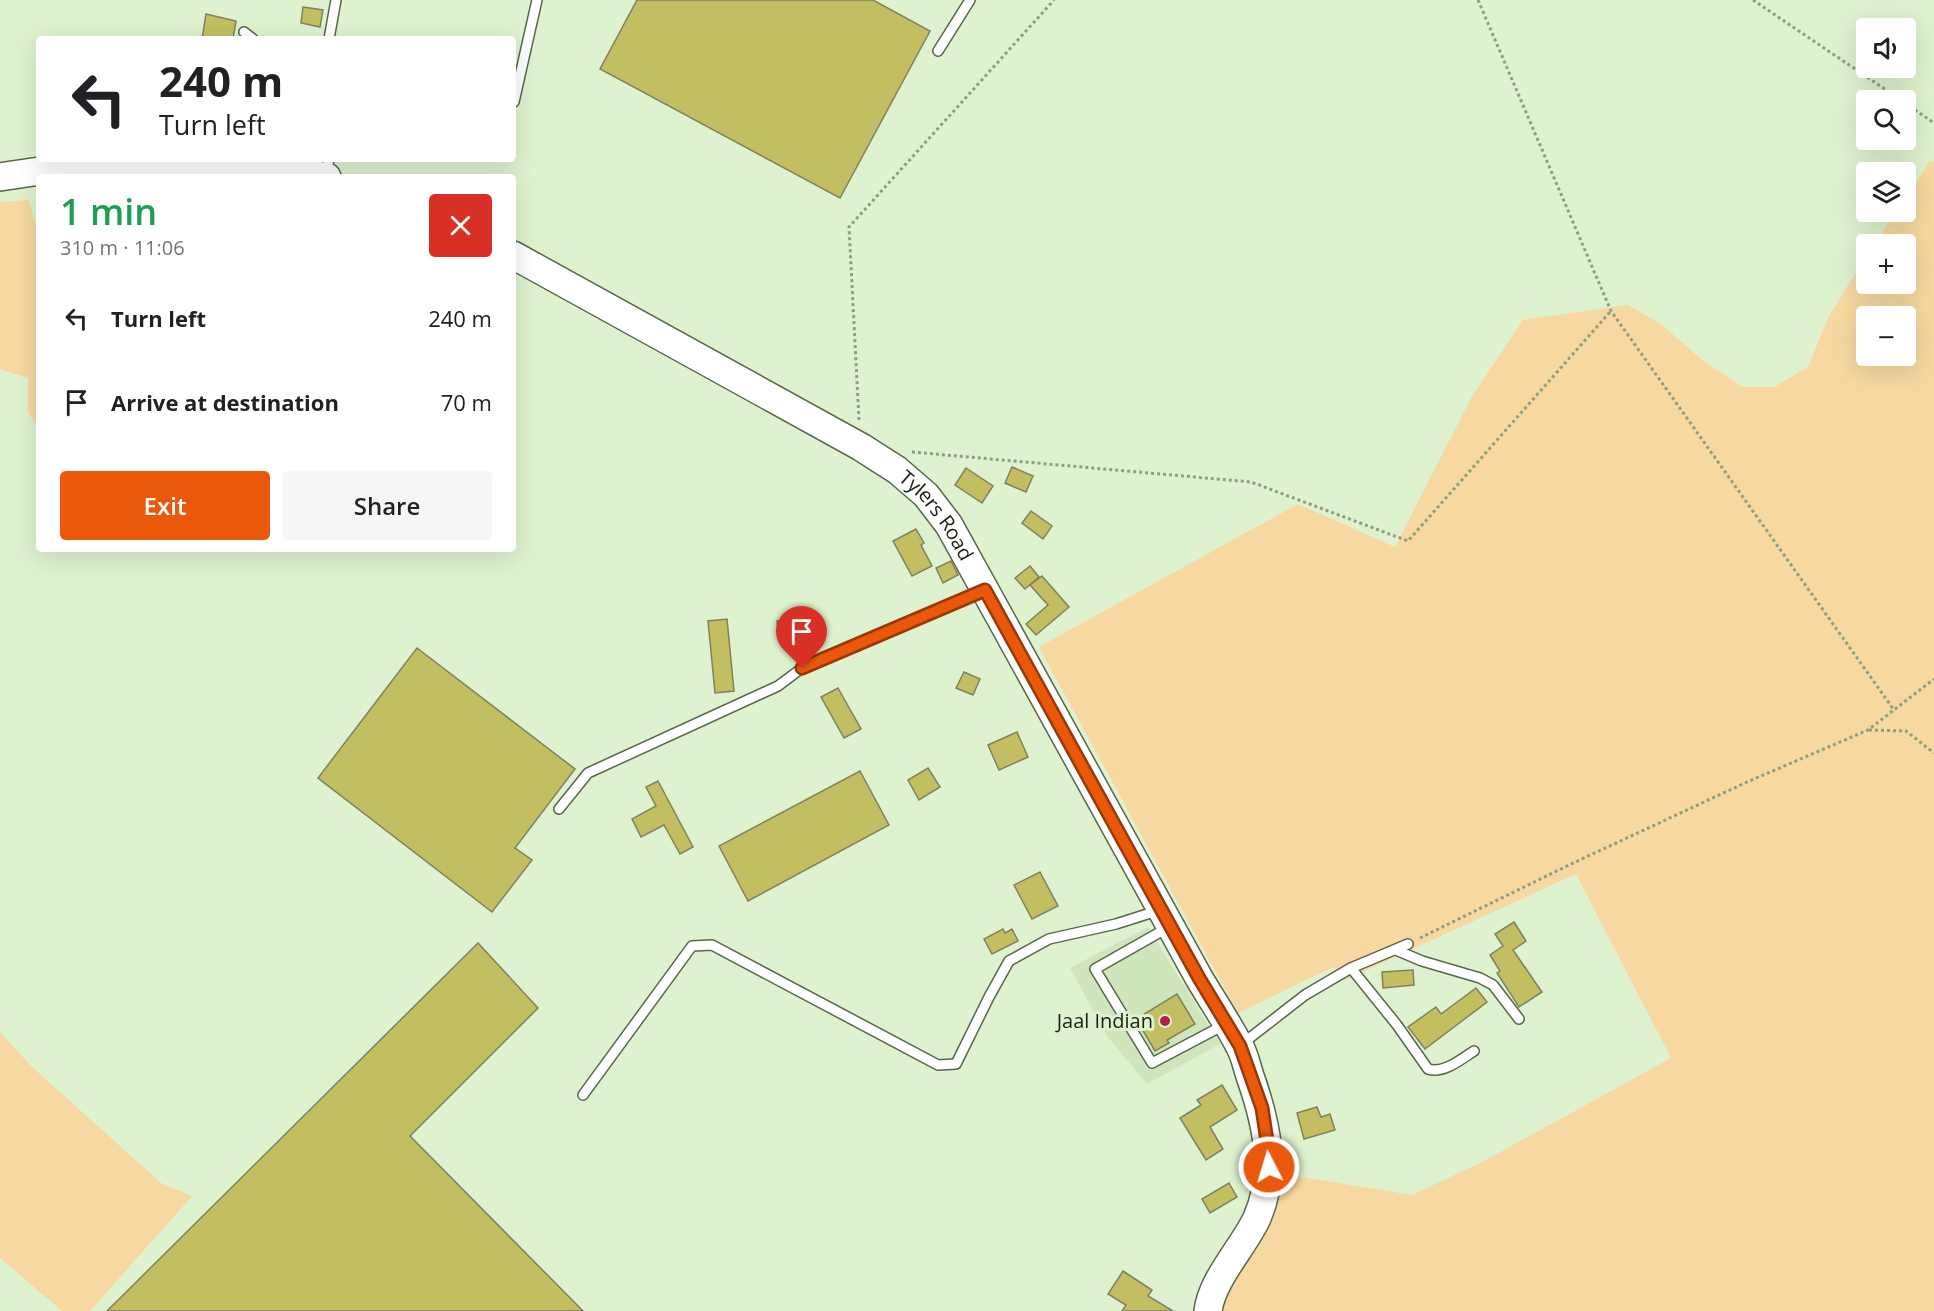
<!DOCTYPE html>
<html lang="en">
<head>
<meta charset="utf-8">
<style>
  :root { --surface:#fff; --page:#f6f6f6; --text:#202124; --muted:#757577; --accent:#ea580c }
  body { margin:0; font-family:"Open Sans",sans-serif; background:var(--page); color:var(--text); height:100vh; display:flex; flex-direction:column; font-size:22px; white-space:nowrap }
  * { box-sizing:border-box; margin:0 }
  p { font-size:20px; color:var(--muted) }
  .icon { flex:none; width:33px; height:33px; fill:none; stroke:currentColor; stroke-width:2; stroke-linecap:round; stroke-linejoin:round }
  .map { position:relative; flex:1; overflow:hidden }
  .details { position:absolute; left:36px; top:174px; width:480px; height:378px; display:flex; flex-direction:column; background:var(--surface); border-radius:6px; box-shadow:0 6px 24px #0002 }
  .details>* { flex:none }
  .guide { position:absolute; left:36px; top:36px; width:480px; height:126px; border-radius:6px; box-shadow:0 6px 24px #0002; background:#fff; color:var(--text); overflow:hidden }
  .fabs { position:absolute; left:1856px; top:18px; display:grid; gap:12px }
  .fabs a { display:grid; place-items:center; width:60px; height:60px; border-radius:6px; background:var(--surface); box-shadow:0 6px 24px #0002; font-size:30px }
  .pin { position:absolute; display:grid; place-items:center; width:51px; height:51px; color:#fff; margin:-62px -26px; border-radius:50% 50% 50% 0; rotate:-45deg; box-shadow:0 0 6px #0007 }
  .pin .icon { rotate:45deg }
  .me { position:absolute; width:66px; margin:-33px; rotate:355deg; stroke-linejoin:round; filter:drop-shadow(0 0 4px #0008) }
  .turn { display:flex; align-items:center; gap:21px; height:126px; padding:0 24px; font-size:27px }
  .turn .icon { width:78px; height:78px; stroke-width:2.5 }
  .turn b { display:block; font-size:42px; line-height:51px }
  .round { display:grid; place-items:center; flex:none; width:63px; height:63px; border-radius:6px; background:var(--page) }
  .head { display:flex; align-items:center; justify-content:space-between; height:102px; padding:0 24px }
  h1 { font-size:36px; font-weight:600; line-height:45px; color:#1e9e55 }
  .primary-button { display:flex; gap:12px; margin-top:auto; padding:12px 24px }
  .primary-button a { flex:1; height:69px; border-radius:6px; background:var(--accent); color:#fff; font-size:24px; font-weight:600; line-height:69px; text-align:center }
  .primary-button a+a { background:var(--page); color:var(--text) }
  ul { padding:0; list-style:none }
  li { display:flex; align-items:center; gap:18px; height:84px; padding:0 24px }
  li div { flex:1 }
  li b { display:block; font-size:22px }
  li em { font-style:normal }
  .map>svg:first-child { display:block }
</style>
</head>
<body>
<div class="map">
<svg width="1934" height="1311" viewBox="0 0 1934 1311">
  <rect width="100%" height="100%" fill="#def2cf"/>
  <polygon fill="#cfe6bd" points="1148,927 1220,1044 1147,1084 1107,1036 1070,968"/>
  <g fill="#f6d8a0" fill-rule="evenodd">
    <path d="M1930 161H1934V1311H1219L1289 1175 1412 1195 1482 1162 1671 1058 1576 874 1345 980 1333 967 1238 1013 1039 647 1298 504 1395 547 1471 398 1523 320 1628 305 1661 324 1702 360 1743 387H1774L1808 367 1828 318 1866 256V284H1905V244H1874L1896 212H1905V199ZM1866 316H1905V356H1866Z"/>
    <polygon points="29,200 39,239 39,428 28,412 28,378 0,369 0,202"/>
    <polygon points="0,1032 31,1066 161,1183 192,1196 90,1311 62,1311 0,1258"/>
  </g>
  <g fill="#c2be61" stroke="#81815e" stroke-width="1.5">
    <polygon points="637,0 873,0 930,31 840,198 600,69"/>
    <polygon points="303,7 323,10 320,27 301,23"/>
    <polygon points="206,14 236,21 233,39 202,39"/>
    <polygon points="1012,467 1033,476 1026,492 1005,483"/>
    <polygon points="966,468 993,486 982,503 955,485"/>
    <polygon points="1031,511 1052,526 1043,539 1022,523"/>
    <polygon points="916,529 924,543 921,545 932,566 912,576 893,541"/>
    <polygon points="951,561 958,575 943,583 936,568"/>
    <polygon points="1030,566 1039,577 1025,589 1015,578"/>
    <polygon points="1042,576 1069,607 1036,635 1026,624 1048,605 1030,585"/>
    <polygon points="727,619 734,691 715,693 708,621"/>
    <polygon points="796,619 798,638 779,640 777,621"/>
    <polygon points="417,648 575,769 515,848 532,860 492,912 318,778"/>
    <polygon points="964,672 980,679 973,695 956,688"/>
    <polygon points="838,688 861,729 844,738 821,697"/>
    <polygon points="1017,732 1028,757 999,770 988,745"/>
    <polygon points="928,768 940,787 919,800 908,780"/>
    <polygon points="860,771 889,825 748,901 719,846"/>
    <polygon points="658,781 693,847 680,854 664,825 641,837 632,819 656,806 646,787"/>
    <polygon points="1040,872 1058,906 1032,919 1014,885"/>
    <polygon points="1514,922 1526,941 1513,950 1542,992 1519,1007 1497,973 1500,971 1490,955 1503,946 1495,934"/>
    <polygon points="1003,929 1005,933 1012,929 1018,941 992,954 984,939"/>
    <polygon points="478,943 538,1008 410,1136 583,1311 107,1311"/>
    <polygon points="1413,970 1414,985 1383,988 1382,972"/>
    <polygon points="1476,988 1487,1002 1425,1049 1408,1027 1436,1007 1441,1014"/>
    <polygon points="1177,994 1195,1024 1167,1040 1169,1043 1155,1051 1136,1019"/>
    <polygon points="1222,1085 1237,1110 1210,1127 1223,1149 1206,1160 1180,1118 1201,1105 1197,1100"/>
    <polygon points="1317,1107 1321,1117 1330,1114 1335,1130 1304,1139 1297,1113"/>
    <polygon points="1229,1183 1237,1197 1210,1213 1202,1199"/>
    <polygon points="1123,1271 1152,1290 1148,1296 1173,1311 1122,1311 1126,1305 1108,1294"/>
  </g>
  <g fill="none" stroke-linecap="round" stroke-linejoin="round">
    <defs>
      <g id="lane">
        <polyline points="244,32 253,39"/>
        <polyline points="329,39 336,0"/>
        <polyline points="938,51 970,0"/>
        <polyline points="514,102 537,0"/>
        <polyline points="326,174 329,159"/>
        <polyline points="559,809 588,773 778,686 802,668 983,591"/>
        <polyline points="1169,927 1095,969 1152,1063 1224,1025"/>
        <polyline points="1396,950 1422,961 1480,978 1493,985 1519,1019"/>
        <path d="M1351 968 1397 1025 1428 1069C1444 1074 1461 1059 1474 1051"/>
        <polyline points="1242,1044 1305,995 1351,968 1408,944"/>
        <polyline points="583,1095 692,946 712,945 938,1065 956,1064 989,997 1009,961 1049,939 1116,924 1160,910"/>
      </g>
      <g id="secondary">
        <polyline points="0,177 107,161 183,161 312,174 327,177"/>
        <path id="s1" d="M513 255 861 447 897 470 926 495 949 525 1199 978C1212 1000 1227 1022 1239 1045 1245 1055 1247 1068 1251 1079 1267 1125 1277 1172 1257 1218 1243 1248 1212 1279 1208 1311"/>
      </g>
    </defs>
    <use href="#lane" stroke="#57674a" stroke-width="12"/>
    <use href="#secondary" stroke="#57674a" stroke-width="30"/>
    <g stroke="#8e9d83" stroke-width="3" stroke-dasharray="3 3" stroke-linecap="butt">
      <polyline points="1478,0 1611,311 1894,710"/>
      <polyline points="1753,0 1901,100"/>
      <polyline points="1905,103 1934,123"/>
      <polyline points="859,420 849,227 1054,0"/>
      <polyline points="912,452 1251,482 1408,541 1611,311"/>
      <polyline points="1869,730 1906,731 1934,753"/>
      <polyline points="1420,938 1571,864 1747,782 1868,730 1934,679"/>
    </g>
    <use href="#lane" stroke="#fff" stroke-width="9"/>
    <use href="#secondary" stroke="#fff" stroke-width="27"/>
  </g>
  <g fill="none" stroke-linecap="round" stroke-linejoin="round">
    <defs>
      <polyline id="route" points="802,668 985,590 1199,978 1240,1046 1262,1108 1269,1154 1269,1167"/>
    </defs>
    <use href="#route" stroke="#983908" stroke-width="15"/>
    <use href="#route" stroke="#ea580c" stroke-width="10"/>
  </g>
  <circle fill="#b01e4c" stroke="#def2cf" stroke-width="2" cx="1165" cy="1021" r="6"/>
  <g text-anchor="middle" stroke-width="6" stroke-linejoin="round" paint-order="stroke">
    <g font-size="20" fill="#1a2114" stroke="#def2cf">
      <text dy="7" stroke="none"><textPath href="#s1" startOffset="501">Tylers Road</textPath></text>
    </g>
    <g font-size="20" fill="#1a2114" stroke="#def2cf" text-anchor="end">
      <text x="1153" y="1028">Jaal Indian</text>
    </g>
  </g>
</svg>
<div class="fabs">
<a><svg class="icon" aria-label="sound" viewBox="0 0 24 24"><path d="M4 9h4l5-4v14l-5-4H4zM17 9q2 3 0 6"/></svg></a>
<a><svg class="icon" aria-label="search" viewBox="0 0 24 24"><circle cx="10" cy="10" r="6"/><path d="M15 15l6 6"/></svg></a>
<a><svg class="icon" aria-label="layers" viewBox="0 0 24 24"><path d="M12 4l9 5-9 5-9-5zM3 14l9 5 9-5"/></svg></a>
<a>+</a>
<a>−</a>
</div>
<div class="pin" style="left:802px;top:668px;background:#d93025"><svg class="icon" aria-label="arrive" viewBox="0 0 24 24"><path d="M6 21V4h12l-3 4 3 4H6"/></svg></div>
<svg class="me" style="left:1269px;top:1167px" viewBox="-20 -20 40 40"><circle r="17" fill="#ea580c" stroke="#fff" stroke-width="3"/><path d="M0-11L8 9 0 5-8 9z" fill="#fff"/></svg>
<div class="guide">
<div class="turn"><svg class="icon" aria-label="left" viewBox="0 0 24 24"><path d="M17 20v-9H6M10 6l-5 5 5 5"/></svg><div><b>240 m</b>Turn left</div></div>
</div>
<section class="details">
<div class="head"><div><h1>1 min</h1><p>310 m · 11:06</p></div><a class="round" style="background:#d93025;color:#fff"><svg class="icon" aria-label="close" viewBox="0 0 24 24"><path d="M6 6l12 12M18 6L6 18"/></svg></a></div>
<ul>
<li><svg class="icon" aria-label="left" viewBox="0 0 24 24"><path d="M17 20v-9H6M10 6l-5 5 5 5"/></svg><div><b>Turn left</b></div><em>240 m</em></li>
<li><svg class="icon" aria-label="arrive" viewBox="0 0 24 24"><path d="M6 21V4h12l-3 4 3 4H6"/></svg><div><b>Arrive at destination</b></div><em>70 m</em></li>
</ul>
<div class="primary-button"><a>Exit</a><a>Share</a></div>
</section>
</div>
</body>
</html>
